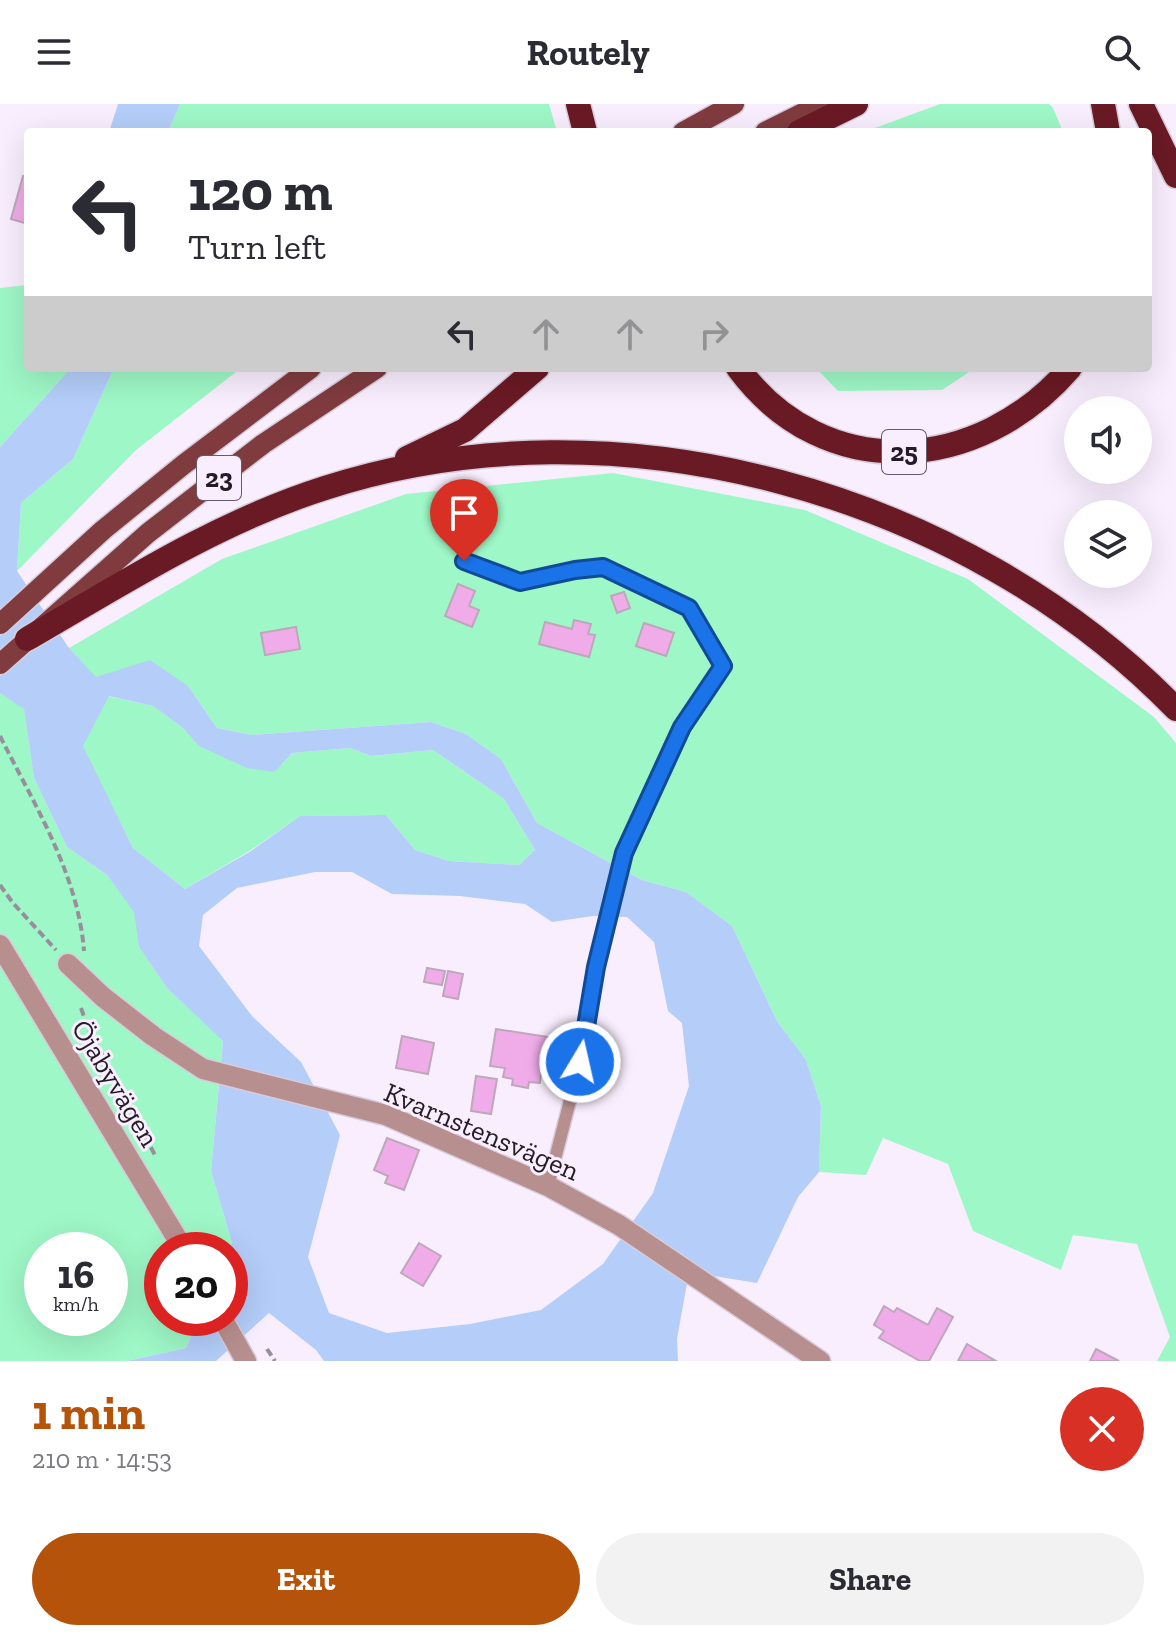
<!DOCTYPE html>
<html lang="en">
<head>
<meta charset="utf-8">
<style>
  :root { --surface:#fff; --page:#f2f2f3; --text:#2b2b33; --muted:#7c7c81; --accent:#b45309 }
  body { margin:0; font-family:"Zilla Slab",serif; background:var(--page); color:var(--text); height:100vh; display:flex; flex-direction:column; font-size:30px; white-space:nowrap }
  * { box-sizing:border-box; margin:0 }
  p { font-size:26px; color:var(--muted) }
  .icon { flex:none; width:44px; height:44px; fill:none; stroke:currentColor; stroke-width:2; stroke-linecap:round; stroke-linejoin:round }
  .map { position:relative; height:1257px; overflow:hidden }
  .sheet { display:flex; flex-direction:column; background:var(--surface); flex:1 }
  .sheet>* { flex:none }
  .top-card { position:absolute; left:24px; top:24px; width:1128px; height:244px; border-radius:8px; box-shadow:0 8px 32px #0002; background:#fff; color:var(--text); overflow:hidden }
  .fabs { position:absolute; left:1064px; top:292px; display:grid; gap:16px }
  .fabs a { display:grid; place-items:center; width:88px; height:88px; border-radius:50%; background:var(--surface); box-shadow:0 8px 32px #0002; font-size:40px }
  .speed { position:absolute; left:24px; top:1128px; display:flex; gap:16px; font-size:40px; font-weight:700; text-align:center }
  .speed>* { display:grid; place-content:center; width:104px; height:104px; border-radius:50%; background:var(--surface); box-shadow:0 8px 32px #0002; line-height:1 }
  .speed small { font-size:20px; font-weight:400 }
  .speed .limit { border:12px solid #d22; background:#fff; color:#111 }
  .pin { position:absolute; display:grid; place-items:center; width:68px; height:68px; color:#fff; margin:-82px -34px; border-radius:50% 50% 50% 0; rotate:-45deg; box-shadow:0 0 8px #0007 }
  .pin .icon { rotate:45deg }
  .me { position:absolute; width:88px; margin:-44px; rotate:9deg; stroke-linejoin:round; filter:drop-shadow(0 0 6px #0008) }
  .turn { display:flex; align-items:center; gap:28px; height:168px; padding:0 32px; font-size:36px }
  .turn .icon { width:104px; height:104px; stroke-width:2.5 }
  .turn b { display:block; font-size:56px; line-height:68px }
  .lanes { display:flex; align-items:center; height:76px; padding:0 32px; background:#0003; justify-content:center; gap:40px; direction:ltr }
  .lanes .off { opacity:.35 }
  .round { display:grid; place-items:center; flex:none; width:84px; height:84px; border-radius:42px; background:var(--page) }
  .summary { display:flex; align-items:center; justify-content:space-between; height:136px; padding:0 32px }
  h1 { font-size:48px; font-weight:800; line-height:60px; color:var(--accent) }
  .action { display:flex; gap:16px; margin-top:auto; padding:16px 32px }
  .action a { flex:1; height:92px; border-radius:48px; background:var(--accent); color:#fff; font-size:32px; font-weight:800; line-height:92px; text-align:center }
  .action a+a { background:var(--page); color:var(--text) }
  header { display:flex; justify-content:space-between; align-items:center; height:104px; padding:0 32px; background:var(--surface); font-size:36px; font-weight:800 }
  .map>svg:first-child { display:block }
</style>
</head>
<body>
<header><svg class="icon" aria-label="menu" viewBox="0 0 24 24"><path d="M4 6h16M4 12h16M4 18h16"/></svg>Routely<svg class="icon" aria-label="search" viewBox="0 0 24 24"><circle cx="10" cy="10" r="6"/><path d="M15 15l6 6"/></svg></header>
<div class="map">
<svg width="1176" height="1257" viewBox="0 0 1176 1257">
  <rect width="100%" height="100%" fill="#f9eefe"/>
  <g fill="#9ef7c6" fill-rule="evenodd">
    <polygon points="180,0 549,0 557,28 168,28"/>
    <polygon points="940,0 1049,0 1053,4 1063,28 864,28"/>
    <polygon points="28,181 28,264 71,264 0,343 0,184"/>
    <polygon points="114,264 241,264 136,346 17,467 21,399 73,355"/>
    <polygon points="816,264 975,264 942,286 838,287"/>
    <polygon points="613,369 805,406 968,475 1154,613 1176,639 1176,1257 1157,1257 1170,1233 1137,1140 1073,1131 1061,1166 973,1127 948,1060 883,1034 866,1071 819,1068 821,1002 806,956 777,917 732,822 686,788 642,776 537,719 501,655 466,630 431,618 252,631 217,624 188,582 96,574 69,544 222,455 406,390"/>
    <path d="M0 589 24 604 34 674 67 743 107 771 135 808 139 843 167 884 223 936 211 1067 232 1139 229 1146H162V1214H199L186 1244 127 1257H0ZM42 1146H110V1214H42Z"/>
    <polygon points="108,592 153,602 183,624 200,642 275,668 292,649 350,644 371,652 433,646 504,695 535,746 519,761 449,757 415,746 386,711 300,712 251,746 185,785 133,744 82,642"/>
  </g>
  <g fill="#b4cef9" fill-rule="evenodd">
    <polygon points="118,0 180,0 168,28 109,28"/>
    <path d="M71 264H114L73 355 21 399 17 467 69 544 96 573 150 556 188 582 217 624 252 631 431 618 466 630 501 655 537 719 642 776 686 788 732 822 777 917 806 956 821 1002 819 1068 798 1093 757 1179 689 1168 677 1235 678 1257H324L316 1246 269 1209 216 1257H127L186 1244 199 1214H230L229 1146 232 1139 211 1067 223 937 167 884 139 843 134 808 107 771 67 743 34 674 24 605 0 589V343ZM109 592 153 602 183 624 199 642 247 664 275 668 292 649 350 644 371 652 433 646 504 695 535 746 519 761 449 757 415 746 386 711 300 712 251 747 185 785 133 744 83 642ZM315 768H352L392 790 460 792 525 800 552 818 593 812 627 813 654 838 668 907 682 919 689 982 653 1089 603 1160 541 1206 470 1220 387 1229 329 1209 308 1153 340 1031 301 958 252 912 199 842 203 811 237 784Z"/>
  </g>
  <g fill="#f0ace9" stroke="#bfa7bb" stroke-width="2">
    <polygon points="23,72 28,73 28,120 11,115"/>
    <polygon points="458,480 475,487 469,502 479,506 472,523 445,512"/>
    <polygon points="624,488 630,504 617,509 611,492"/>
    <polygon points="574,516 591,520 588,530 595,531 589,553 539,540 545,518 572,525"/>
    <polygon points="644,519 674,529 666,552 636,542"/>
    <polygon points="296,523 300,545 265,551 261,529"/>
    <polygon points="427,864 445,867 442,881 424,878"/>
    <polygon points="448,867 463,870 458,895 443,892"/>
    <polygon points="496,925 561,935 555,971 541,969 540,979 529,978 528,984 512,981 513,975 503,973 505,964 490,962"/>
    <polygon points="402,932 434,939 428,970 396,964"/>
    <polygon points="476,972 497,975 491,1010 471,1007"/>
    <polygon points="387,1034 419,1046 404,1086 385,1079 388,1072 374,1066"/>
    <polygon points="419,1139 441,1152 423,1182 401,1169"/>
    <polygon points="884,1202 894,1208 897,1204 928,1221 937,1204 953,1213 929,1257 920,1257 879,1234 884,1227 874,1221"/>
    <polygon points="967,1240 996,1257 958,1257"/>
    <polygon points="1096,1245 1119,1257 1090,1257"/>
  </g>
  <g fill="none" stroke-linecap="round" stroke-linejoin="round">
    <defs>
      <polyline id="service" points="464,457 520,478 575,466 603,463 689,504 723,562 682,623 624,749 596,863 580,958 548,1082"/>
      <polyline id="minor" points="68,860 103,893 153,932 203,965 386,1011 548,1082 619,1121 820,1257"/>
      <g id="tertiary">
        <polyline points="0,841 184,1146"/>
        <polyline points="222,1214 246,1257"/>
      </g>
      <g id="primary">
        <polyline points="683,28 734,0"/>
        <polyline points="765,28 821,0"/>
        <polyline points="0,520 103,426 183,361 311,264"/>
        <polyline points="0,560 148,429 263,340 377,264"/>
      </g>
      <g id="motorway">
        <polyline points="578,0 585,28"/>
        <polyline points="1103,0 1108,28"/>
        <polyline points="1141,0 1176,72"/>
        <polyline points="799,28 856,0"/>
        <path d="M738 264C825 382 980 369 1070 264"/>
        <polyline points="407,354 465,326 537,264"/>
        <path d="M27 535C123 479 218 418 325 384 615 290 965 388 1176 605"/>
      </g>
    </defs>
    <use href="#service" stroke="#d7ccdb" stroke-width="15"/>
    <use href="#minor" stroke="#d7ccdb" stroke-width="23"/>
    <use href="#tertiary" stroke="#d7ccdb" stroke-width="23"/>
    <use href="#primary" stroke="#d7ccdb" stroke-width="23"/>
    <use href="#motorway" stroke="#d7ccdb" stroke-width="27"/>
    <g stroke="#988f9c" stroke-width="4" stroke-dasharray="8 4" stroke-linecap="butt">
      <path d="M0 632C34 700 78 770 84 847"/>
      <polyline points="0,781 13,799 56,846"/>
      <polyline points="81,904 88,924 156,1053"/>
      <polyline points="230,1185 237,1196"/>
      <polyline points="267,1245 275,1257"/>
    </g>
    <use href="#service" stroke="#b88f8f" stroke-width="12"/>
    <use href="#minor" stroke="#b88f8f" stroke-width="20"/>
    <use href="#tertiary" stroke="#b88f8f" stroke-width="20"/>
    <use href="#primary" stroke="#803b3f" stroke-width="20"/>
    <use href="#motorway" stroke="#6a1a24" stroke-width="24"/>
  </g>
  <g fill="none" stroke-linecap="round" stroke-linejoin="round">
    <defs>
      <polyline id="route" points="464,457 520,478 575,466 603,463 689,504 723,562 682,623 624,749 596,863 580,958"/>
    </defs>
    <use href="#route" stroke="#114b97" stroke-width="20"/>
    <use href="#route" stroke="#1a73e8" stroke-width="14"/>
  </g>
  <g text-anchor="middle" stroke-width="6" stroke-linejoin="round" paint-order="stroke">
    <g fill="#f9eefe" stroke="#635b66" stroke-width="2">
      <rect x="882" y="326" width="44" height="44" rx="6"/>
      <rect x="197" y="352" width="44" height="44" rx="6"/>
    </g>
    <g font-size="26" font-weight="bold" fill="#231c25">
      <text x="904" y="357">25</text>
      <text x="219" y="383">23</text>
    </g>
    <g font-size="28" fill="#231c25" stroke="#f9eefe">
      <text transform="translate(116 979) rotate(59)" y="10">Öjabyvägen</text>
      <text transform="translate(482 1027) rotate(23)" y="10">Kvarnstensvägen</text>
    </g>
  </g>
</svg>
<div class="fabs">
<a><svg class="icon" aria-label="sound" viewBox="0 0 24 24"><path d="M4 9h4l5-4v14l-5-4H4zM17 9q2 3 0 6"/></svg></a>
<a><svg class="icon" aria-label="layers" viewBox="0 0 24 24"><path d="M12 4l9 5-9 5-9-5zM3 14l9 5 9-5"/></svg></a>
</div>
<div class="speed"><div>16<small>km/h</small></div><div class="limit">20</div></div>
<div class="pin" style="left:464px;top:457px;background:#d93025"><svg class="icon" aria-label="arrive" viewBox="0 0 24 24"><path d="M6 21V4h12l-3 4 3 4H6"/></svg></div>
<svg class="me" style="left:580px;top:958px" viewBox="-20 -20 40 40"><circle r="17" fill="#1a73e8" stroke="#fff" stroke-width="3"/><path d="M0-11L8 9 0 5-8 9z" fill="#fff"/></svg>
<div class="top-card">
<div class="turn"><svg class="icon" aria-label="left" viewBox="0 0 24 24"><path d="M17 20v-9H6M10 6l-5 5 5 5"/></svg><div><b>120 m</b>Turn left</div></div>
<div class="lanes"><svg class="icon" aria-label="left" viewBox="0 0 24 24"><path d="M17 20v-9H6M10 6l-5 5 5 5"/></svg><svg class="icon off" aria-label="ahead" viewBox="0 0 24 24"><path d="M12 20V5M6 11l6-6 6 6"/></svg><svg class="icon off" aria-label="ahead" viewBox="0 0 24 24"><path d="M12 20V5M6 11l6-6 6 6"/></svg><svg class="icon off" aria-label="right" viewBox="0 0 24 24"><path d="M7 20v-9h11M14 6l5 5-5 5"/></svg></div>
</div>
</div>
<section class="sheet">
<div class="summary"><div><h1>1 min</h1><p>210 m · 14:53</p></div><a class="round" style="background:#d93025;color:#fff"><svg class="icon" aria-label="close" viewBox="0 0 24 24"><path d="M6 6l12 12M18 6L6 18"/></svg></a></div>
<div class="action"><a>Exit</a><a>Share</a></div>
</section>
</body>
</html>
